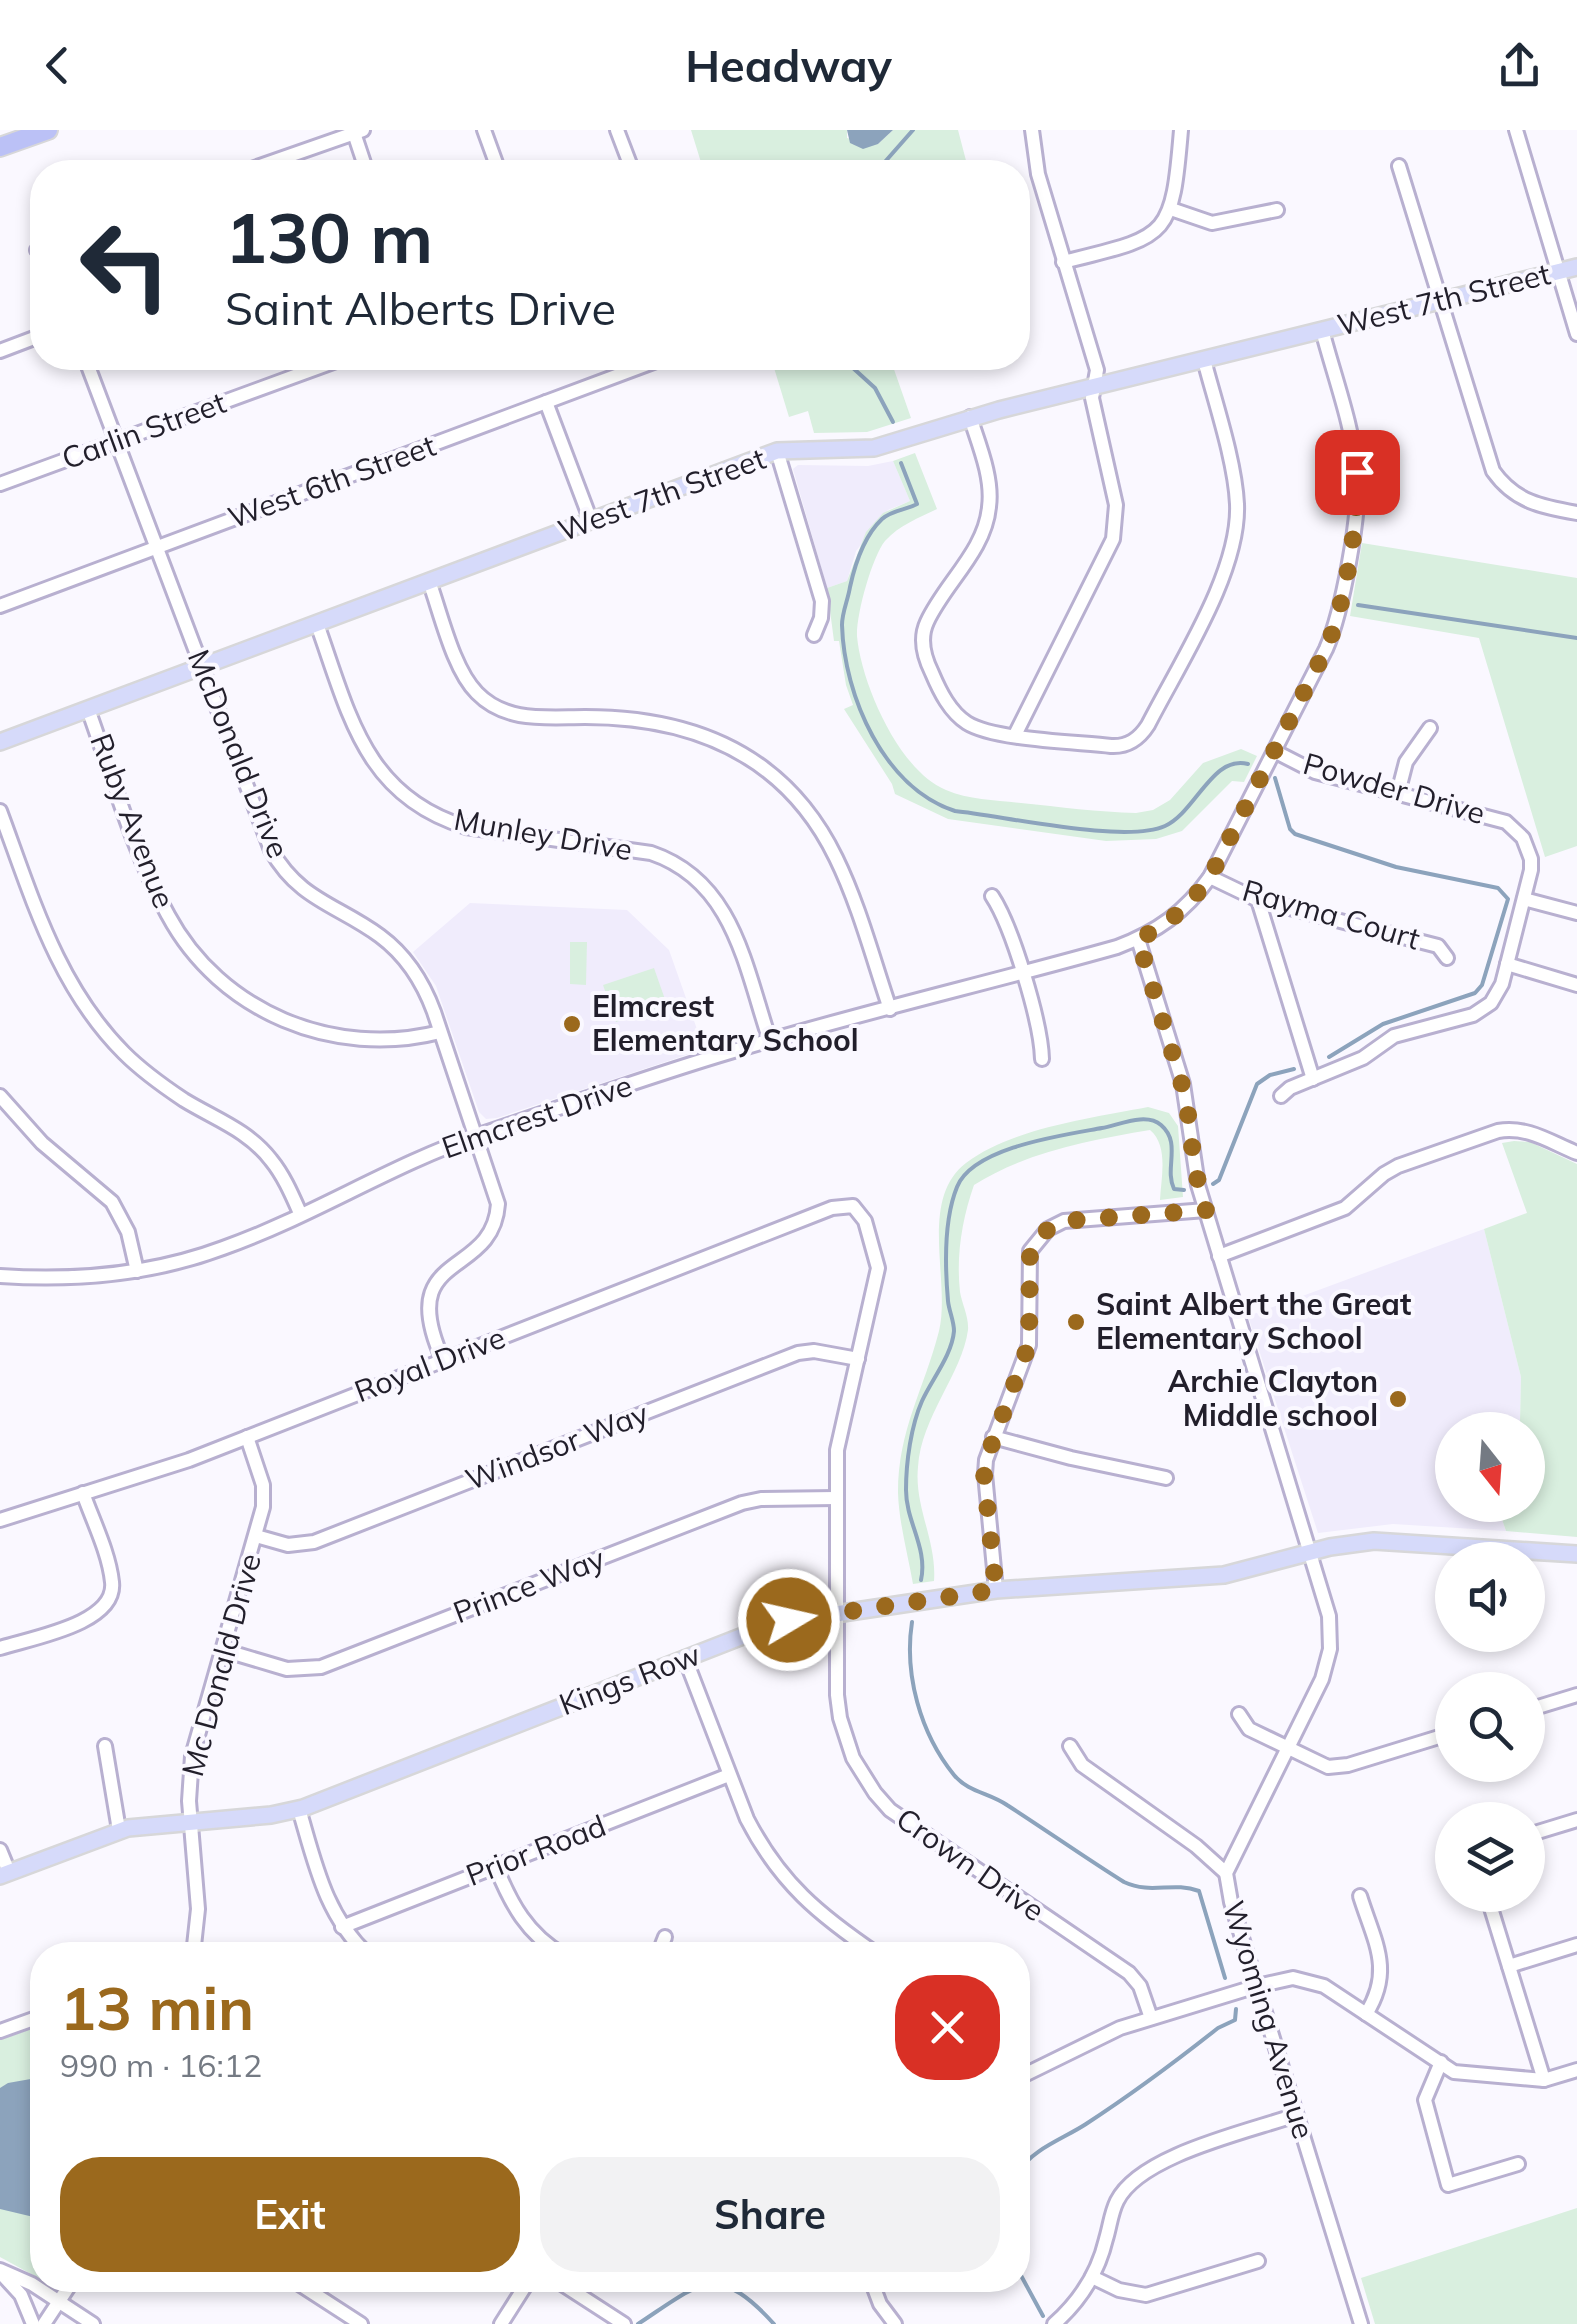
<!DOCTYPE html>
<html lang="en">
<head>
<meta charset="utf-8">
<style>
  :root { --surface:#fff; --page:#f2f2f3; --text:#1f2937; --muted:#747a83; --accent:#9b691d }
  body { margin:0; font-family:Mulish,sans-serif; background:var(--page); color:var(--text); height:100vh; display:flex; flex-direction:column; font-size:38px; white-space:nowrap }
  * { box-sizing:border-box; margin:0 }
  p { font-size:32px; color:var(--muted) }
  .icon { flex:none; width:55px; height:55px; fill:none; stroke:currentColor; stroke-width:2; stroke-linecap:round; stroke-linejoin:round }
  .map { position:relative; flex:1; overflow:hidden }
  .panel { position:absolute; left:30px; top:1812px; width:1000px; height:350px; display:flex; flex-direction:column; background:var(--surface); border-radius:40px; box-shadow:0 5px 15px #0003 }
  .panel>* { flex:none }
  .guide { position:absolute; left:30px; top:30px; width:1000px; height:210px; border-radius:40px; box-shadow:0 5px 15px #0003; background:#fff; color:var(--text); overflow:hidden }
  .needle { width:65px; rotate:163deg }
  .controls { position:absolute; left:1435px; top:1282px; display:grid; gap:20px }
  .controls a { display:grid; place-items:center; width:110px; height:110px; border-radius:50%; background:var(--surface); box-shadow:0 5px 15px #0003; font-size:50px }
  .pin { position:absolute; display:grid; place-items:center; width:85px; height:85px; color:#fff; margin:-42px; border-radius:20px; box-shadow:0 5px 15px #0006 }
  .me { position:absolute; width:110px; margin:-55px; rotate:81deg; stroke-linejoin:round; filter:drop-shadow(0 0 8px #0008) }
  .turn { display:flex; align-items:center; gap:35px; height:210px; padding:0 30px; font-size:45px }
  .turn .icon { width:130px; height:130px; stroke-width:2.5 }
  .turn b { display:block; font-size:70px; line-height:85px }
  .round { display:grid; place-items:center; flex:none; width:105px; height:105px; border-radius:40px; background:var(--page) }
  .headline { display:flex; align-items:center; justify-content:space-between; height:170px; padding:0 30px }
  h1 { font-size:60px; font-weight:700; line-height:75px; color:var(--accent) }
  .primary-button { display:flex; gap:20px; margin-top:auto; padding:20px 30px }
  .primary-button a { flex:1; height:115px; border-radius:40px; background:var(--accent); color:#fff; font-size:40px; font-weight:700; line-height:115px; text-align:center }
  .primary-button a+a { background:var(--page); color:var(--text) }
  header { display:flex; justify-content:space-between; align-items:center; height:130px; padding:0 30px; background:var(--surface); font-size:45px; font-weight:700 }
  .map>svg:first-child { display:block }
</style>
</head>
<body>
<header><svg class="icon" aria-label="back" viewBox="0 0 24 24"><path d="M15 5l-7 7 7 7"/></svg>Headway<svg class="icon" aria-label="share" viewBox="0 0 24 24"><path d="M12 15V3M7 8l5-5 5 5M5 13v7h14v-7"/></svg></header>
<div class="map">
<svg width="1577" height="2194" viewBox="0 0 1577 2194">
  <rect width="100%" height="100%" fill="#faf8ff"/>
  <g fill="#f0ecfc">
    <polygon points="893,331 910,371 888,380 856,421 847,451 827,458 793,339 798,335 868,336"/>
    <polygon points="470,773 627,780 669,820 704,919 497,988 486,989 479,982 436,856 413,822"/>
    <polygon points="1484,1099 1521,1247 1520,1291 1504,1300 1452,1300 1452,1375 1497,1375 1506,1401 1393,1394 1318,1403 1248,1186"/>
  </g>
  <g fill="#d9efdf">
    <polygon points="691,0 847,0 847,8 878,14 893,0 958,0 969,42 704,42"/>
    <polygon points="771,228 890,228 911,288 867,302 814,303 808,281 789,287"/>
    <path d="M915 323 937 379C919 388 899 395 885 411 872 427 856 485 857 506 861 553 899 641 946 660 969 670 997 670 1021 673 1060 677 1098 682 1136 683L1153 680 1170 670 1203 633 1241 619 1257 626 1244 652 1232 651 1182 701 1156 709 1106 711 948 689 895 664 892 654 844 579 853 575 846 555 839 511H834L827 458 847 451 866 402 883 383 910 371 893 331Z"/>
    <polygon points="1362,413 1577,448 1577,716 1545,727 1479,508 1350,486"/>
    <polygon points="570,812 587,812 586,855 570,854"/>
    <polygon points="654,838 667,875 616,892 603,855"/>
    <path d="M1148 977 1169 983 1178 996 1183 1067 1160 1070C1161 1048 1169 1016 1150 1000 1090 1010 1026 1022 974 1055 962 1089 956 1126 960 1162 962 1174 969 1187 968 1200 962 1244 921 1287 918 1337 914 1377 937 1411 934 1451L913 1454C908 1425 899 1393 898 1363 898 1299 924 1260 939 1201 951 1151 918 1070 966 1033 1012 998 1092 988 1148 977Z"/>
    <polygon points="1514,1011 1530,1012 1577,1034 1577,1407 1506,1401 1497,1375 1528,1375 1528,1300 1504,1300 1520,1291 1521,1247 1484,1099 1527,1083 1502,1013"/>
    <polygon points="42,1895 42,2150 0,2127 0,1910"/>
    <polygon points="1577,2078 1577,2194 1375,2194 1361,2148"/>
  </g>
  <g fill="#8ca3bc">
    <polygon points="847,0 893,0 878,14 863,19 850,13"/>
    <polygon points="42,1947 42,2089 0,2079 0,1958 8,1953"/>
  </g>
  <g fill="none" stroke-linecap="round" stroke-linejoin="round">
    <g stroke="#8ca3bc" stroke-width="4">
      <polyline points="876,42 913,0"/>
      <polyline points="842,228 875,258 893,292"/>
      <path d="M901 333 917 374C906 380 892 380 882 389 864 406 855 434 850 457 848 470 842 482 842 495 844 566 884 658 955 681 1004 686 1125 714 1165 696 1195 683 1213 624 1248 634"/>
      <polyline points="1358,475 1577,508"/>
      <polyline points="1275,648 1290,699 1295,704 1396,737 1498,758 1508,769 1482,855 1475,863 1383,894 1329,927"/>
      <polyline points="1213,1054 1219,1050 1257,954 1270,945 1294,939"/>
      <path d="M921 1450C928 1418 906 1392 906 1360 906 1332 911 1296 922 1271 932 1249 952 1225 954 1201 954 1191 949 1181 948 1171 945 1137 944 1089 957 1057 973 1017 1064 1005 1102 998 1119 995 1146 982 1161 995 1182 1013 1164 1038 1174 1059L1184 1060"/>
      <path d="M912 1492C904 1544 920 1603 954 1645 968 1662 990 1663 1007 1675 1046 1700 1084 1727 1124 1752 1152 1765 1172 1751 1199 1761L1225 1848"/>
      <path d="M1018 2042C1034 2018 1063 2009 1086 1994 1132 1964 1175 1932 1218 1898L1235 1890 1236 1879"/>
      <polyline points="1018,2140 1043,2186"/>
      <path d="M638 2194C699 2154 716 2130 774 2194"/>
    </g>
    <defs>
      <g id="minor">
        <polyline points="484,0 496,33"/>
        <polyline points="617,0 633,42"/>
        <polyline points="1516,0 1577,204"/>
        <polyline points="354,3 367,42"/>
        <path d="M1399 36 1493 341C1515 372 1542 377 1577 383"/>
        <polyline points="243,42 363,0"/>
        <polyline points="1171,79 1212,93 1277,80"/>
        <polyline points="37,120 42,118"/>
        <path d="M1063 132C1168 106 1172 110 1181 0"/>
        <polyline points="0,221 42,205"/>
        <path d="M85 228 271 720C299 770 338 775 380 806 407 826 423 852 434 882L498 1074C493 1150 393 1119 443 1230"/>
        <polyline points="546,272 591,391"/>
        <path d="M970 287C979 315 993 348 989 377 985 421 945 453 927 492 919 509 924 527 932 543 940 562 950 582 967 593 994 610 1077 612 1111 616 1128 617 1139 609 1148 595 1179 534 1240 442 1237 374 1235 331 1215 272 1204 230"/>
        <polyline points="777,321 822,471 821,488 814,505"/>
        <polyline points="0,354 344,228"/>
        <path d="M429 451C441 484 453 539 477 563 506 593 547 587 585 587 694 587 786 625 836 728 859 775 873 829 890 879"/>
        <polyline points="0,476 664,228"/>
        <path d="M317 494C349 583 364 666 466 697L651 723C734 751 745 837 770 911"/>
        <path d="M88 579C112 645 134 725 168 785 220 882 334 929 440 902"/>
        <polyline points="1015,605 1113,409 1116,375 1092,268 1097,240 1038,44 1032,0"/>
        <polyline points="1274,621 1315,642 1506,692 1523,708 1531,729 1531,740 1502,854 1491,873 1473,885 1394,906 1363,928 1290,958 1281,966"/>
        <polyline points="1398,663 1406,632 1430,598"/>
        <path d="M0 681C32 767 57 856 124 923 142 941 163 956 184 970 215 989 248 1000 271 1030 284 1046 292 1065 300 1083"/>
        <polyline points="1210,747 1258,770 1438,816 1447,828"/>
        <path d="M992 766C1012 796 1041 892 1042 929"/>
        <polyline points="1524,769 1577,783"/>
        <polyline points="1258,770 1313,949"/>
        <polyline points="1138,809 1183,954 1198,1055 1329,1486 1330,1519 1322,1549 1226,1743 1231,1772 1361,2194"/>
        <polyline points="1507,834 1577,855"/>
        <polyline points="0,966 42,1013 112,1072 128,1102 137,1141"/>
        <path d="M1219 1126 1345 1078 1384 1044 1398 1036 1498 1001C1528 996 1550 1012 1577 1023"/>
        <path d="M0 1146C76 1151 151 1145 223 1118 311 1087 391 1035 479 1005 563 977 646 947 730 922 858 883 989 853 1117 817 1157 802 1185 782 1210 747L1326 519C1342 483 1361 383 1357 344 1353 296 1334 246 1322 200"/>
        <polyline points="993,1307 1071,1328 1166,1348"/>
        <polyline points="0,1390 189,1330 832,1078 853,1076 865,1091 878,1138 837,1320 837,1565 840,1588 853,1628 875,1663 890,1680 1129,1843 1140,1856 1151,1888"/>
        <polyline points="256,1406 288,1415 314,1412 798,1223 814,1221 858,1229"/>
        <polyline points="996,1460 985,1344 986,1330 1029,1215 1030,1121 1048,1099 1064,1091 1206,1080"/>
        <path d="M0 1518C31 1508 117 1494 112 1452 109 1423 93 1391 83 1363"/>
        <polyline points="223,1520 287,1539 321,1537 742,1373 761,1369 836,1368"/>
        <path d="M685 1528 747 1689C780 1753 819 1785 878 1825"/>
        <polyline points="1528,1580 1577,1565"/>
        <polyline points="1239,1584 1249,1599 1328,1637 1348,1635 1452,1603"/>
        <polyline points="105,1616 119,1700"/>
        <polyline points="1070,1616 1082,1635 1196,1716 1226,1743"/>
        <path d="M299 1679C315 1733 325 1785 368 1825"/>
        <polyline points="1528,1705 1577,1690"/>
        <polyline points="0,1720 9,1742"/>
        <path d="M496 1737C511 1774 527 1804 563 1825"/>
        <polyline points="1487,1765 1544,1950"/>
        <path d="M1360 1766C1374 1811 1394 1840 1366 1884"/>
        <polyline points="342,1797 729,1645"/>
        <polyline points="193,1825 198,1779 189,1671 192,1626 263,1377 263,1355 247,1307"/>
        <polyline points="658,1825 665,1807"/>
        <polyline points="1509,1836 1577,1815"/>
        <polyline points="0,1901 42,1886"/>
        <polyline points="1441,1932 1425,1970 1448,2055 1518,2034"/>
        <polyline points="1018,1948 1120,1898 1257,1856 1293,1848 1324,1856 1454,1942 1544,1950 1577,1940"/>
        <polyline points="0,2140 32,2154 93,2194"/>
        <polyline points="0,2142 21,2165 33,2194"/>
        <polyline points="1092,2147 1119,2160 1146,2165 1258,2131"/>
        <polyline points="293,2150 361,2194"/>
        <polyline points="556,2150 624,2194"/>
        <polyline points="871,2150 880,2174 895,2194"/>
        <polyline points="44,2194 73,2150"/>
        <polyline points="501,2194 529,2150"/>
        <path d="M1054 2194C1080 2171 1098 2143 1106 2109 1110 2096 1111 2083 1117 2071 1140 2025 1247 2002 1296 1985"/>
      </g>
      <g id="major">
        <polyline points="0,612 777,321 874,318 999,280 1577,137"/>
        <polyline points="0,1746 128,1698 271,1685 303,1678 748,1504 789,1491 996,1460 1224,1445 1330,1417 1374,1411 1577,1424"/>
      </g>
      <polyline id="highway" points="0,17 48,0"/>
    </defs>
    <use href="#minor" stroke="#b8b0d0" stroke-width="18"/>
    <use href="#major" stroke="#d7d7d9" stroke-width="20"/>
    <use href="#highway" stroke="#d7d7d9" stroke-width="22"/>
    <use href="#minor" stroke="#fff" stroke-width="12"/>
    <use href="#major" stroke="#d6dafa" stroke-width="15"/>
    <use href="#highway" stroke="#bbc1f6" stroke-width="18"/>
  </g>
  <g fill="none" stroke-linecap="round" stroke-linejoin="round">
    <path stroke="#9b691d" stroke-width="18" stroke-dasharray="0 32.4" d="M789 1490 996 1460 984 1344 986 1330 1029 1214 1030 1121 1048 1099 1064 1091 1206 1080 1195 1040 1186 968 1138 809C1169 795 1190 774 1210 747L1326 519C1345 476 1359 389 1357 342"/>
  </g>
  <g fill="#9b691d" stroke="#faf8ff" stroke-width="4">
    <circle cx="572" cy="894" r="10"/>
    <circle cx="1076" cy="1192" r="10"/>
    <circle cx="1398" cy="1269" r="10"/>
  </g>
  <g text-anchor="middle" stroke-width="8" stroke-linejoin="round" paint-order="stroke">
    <g font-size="30" fill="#221f2b" stroke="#faf8ff">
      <text transform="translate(1444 170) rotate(-14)" y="10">West 7th Street</text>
      <text transform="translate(144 301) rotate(-20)" y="10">Carlin Street</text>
      <text transform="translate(332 352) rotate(-20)" y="10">West 6th Street</text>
      <text transform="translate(662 365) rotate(-20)" y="10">West 7th Street</text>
      <text transform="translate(238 624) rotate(68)" y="10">McDonald Drive</text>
      <text transform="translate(1394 659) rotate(16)" y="10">Powder Drive</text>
      <text transform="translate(132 691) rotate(69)" y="10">Ruby Avenue</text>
      <text transform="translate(543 705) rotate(10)" y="10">Munley Drive</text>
      <text transform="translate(1331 785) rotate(16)" y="10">Rayma Court</text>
      <text transform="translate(537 987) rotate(-19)" y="10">Elmcrest Drive</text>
      <text transform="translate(430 1235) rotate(-21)" y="10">Royal Drive</text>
      <text transform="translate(557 1317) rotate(-21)" y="10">Windsor Way</text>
      <text transform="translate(529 1456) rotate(-21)" y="10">Prince Way</text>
      <text transform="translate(222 1535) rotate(-75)" y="10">Mc Donald Drive</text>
      <text transform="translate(630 1550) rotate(-21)" y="10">Kings Row</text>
      <text transform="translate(536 1721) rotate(-21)" y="10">Prior Road</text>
      <text transform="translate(970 1735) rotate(35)" y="10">Crown Drive</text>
      <text transform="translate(1268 1890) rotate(73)" y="10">Wyoming Avenue</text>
    </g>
    <g font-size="30" font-weight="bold" fill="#221f2b" stroke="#faf8ff" text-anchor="start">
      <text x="592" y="887">Elmcrest<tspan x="592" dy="34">Elementary School</tspan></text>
      <text x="1096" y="1185">Saint Albert the Great<tspan x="1096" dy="34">Elementary School</tspan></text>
      <text x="1378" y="1262" text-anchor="end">Archie Clayton<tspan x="1378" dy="34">Middle school</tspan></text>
    </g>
  </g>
</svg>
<div class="controls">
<a><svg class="needle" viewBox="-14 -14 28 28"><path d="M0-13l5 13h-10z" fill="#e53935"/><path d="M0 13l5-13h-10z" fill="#747a83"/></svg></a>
<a><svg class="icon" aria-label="sound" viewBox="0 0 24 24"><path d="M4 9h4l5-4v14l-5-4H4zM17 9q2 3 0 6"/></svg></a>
<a><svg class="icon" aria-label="search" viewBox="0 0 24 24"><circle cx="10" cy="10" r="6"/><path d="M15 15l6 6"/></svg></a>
<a><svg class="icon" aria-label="layers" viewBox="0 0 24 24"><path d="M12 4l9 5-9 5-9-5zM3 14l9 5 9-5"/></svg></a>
</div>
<div class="pin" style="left:1357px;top:342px;background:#d93025"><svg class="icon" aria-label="arrive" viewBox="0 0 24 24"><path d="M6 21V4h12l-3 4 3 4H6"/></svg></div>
<svg class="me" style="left:789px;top:1490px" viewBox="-20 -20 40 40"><circle r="17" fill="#9b691d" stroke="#fff" stroke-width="3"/><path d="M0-11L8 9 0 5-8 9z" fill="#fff"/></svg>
<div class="guide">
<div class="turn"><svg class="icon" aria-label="left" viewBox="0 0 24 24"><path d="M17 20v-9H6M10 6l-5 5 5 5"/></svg><div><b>130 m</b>Saint Alberts Drive</div></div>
</div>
<section class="panel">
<div class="headline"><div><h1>13 min</h1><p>990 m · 16:12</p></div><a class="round" style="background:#d93025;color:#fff"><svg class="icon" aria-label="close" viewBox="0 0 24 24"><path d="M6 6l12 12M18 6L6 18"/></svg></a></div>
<div class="primary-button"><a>Exit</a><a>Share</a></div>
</section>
</div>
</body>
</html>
